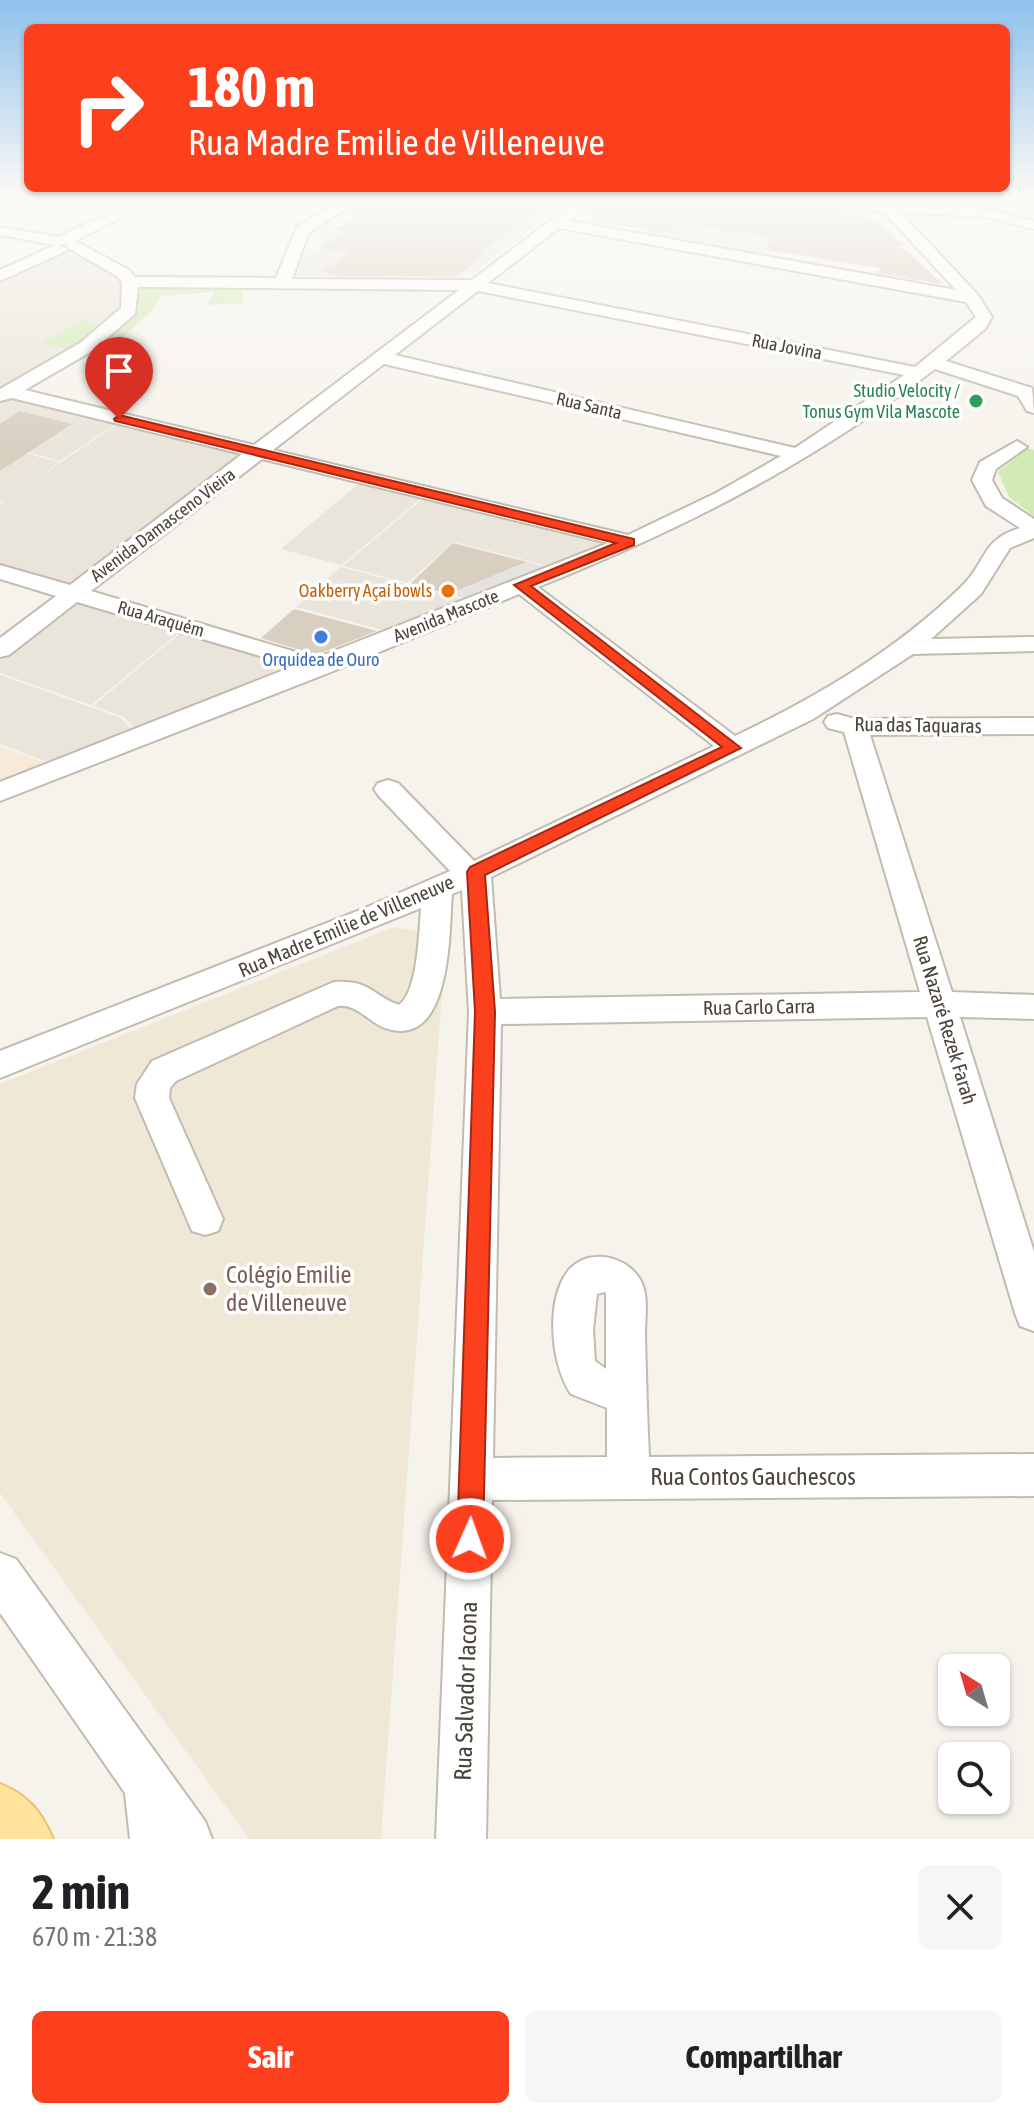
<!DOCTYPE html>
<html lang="pt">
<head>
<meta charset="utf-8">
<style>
  :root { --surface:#fff; --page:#f6f6f6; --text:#202124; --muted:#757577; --accent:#fc3f1d }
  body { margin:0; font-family:"Asap Condensed",sans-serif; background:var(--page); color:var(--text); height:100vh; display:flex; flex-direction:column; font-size:30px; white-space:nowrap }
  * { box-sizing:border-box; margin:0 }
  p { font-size:26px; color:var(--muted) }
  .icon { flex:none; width:44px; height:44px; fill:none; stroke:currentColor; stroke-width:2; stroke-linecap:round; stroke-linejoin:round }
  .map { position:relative; height:1839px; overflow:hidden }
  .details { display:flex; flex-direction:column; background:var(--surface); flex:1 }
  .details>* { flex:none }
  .hud { position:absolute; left:24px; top:24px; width:986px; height:168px; border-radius:12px; box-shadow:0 2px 6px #0004; background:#fc3f1d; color:#fff; overflow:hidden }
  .needle { width:52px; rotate:323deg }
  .controls { position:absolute; left:938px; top:1654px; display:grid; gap:16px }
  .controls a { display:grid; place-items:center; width:72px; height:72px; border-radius:12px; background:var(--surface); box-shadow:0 2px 6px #0004; font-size:40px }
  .pin { position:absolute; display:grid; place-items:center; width:68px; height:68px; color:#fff; margin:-82px -34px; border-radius:50% 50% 50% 0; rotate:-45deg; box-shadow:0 0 8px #0007 }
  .pin .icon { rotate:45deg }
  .me { position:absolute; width:88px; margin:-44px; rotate:2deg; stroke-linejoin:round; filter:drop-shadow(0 0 6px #0008) }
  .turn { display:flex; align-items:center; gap:28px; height:168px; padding:0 32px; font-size:36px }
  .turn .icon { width:104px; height:104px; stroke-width:2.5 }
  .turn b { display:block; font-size:56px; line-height:68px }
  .round { display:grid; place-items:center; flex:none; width:84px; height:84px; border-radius:12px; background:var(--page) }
  .summary { display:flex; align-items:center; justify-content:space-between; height:136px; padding:0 32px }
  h1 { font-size:48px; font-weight:700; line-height:60px }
  .action { display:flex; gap:16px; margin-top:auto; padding:16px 32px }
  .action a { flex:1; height:92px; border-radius:12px; background:var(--accent); color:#fff; font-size:32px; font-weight:700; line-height:92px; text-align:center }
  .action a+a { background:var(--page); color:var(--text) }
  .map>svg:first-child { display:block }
</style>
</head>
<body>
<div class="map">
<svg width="1034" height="1839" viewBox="0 0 1034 1839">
  <rect width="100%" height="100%" fill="#f6f3ec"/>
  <g fill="#eae5da">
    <polygon points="537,195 575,195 473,273 388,257 357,277 348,275 346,279 335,279 335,276 296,276 306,249 319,251 321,242 317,241 323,235 316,233 323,229 405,245 524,205"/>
    <polygon points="745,195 810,205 759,253 641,232 668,210 719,219"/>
    <polygon points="60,251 93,261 115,275 122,283 125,300 122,310 102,331 0,391 0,279"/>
    <polygon points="10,397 116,424 60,461 0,445 0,403"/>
    <polygon points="118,424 240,454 70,585 0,564 0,504 5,500 0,502 0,447 59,462 30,483"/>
    <polygon points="362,481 423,497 341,565 281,549"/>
    <polygon points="425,497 486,512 473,526 488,513 611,542 552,567 454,542 407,583 343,566"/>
    <polygon points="341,567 469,601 390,632 296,607"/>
    <polygon points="78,601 181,631 91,705 0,673 0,660"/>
    <polygon points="183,631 303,667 137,732 124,717 93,706"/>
    <polygon points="0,675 121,718 135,733 53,764 0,744"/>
  </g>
  <polygon fill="#f7ead8" points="0,746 51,765 8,782 0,779"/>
  <polygon fill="#efe8d6" points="394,927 446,936 381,1839 249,1839 0,1493 0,1084"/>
  <g fill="#d2eab5">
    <polygon points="143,286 242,288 243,303 207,305 215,292 162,296 149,314 120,339 107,338 125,323"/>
    <polygon points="81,320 106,325 66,349 41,343"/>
    <polygon points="1027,448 1034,450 1034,516 1009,497 998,472"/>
  </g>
  <polygon fill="#e5e3e0" points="528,562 550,568 470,600 450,594"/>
  <g fill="#d8cfc1">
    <polygon points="381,195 559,195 482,251 479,255 483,255 456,277 343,276 320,272 349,253 321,248 347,232 335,230 356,217 346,215"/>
    <polygon points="608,195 766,195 776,202 840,209 837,213 870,218 884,226 895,237 893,240 903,242 898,248 905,249 942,284 877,273 881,268 763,249 774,238 683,223 671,233 589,221 597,215 583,213"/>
    <polygon points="19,411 72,424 0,471 0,424"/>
    <polygon points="453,543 527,562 449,594 410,584"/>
    <polygon points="294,609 377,631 316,655 261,638"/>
  </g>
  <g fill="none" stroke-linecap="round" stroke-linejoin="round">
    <defs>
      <g id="minor">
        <path d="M145 195H163L75 241 129 270 135 277 276 278 297 227 351 195H368L309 232 292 279 472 280 584 195H600L569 221 956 290 883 211 776 199 769 195H813L879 202 877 195H891L893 203 986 209 1034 221V229L986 217 900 212 978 295 992 317 985 329 946 361 1032 388 1034 413 1027 411 1018 396 935 369C811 464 683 529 538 587L735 736C817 697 895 651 961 587 987 563 980 540 1020 528L986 506 972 480 980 462 1017 441 1027 447 996 469 992 480 1002 498 1034 519V538L1010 548 981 594 931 639 1034 637V651L913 654 813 719 491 877 500 999 920 992 844 732 828 728 824 722 828 716 837 714 855 719 1034 718V734L870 735 952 992 1034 995V1019L960 1017 1034 1252V1331L1020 1326 1015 1313 927 1017 501 1024 493 1458 607 1457V1408L571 1394C551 1365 545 1301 568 1271 589 1245 633 1257 643 1286 648 1300 645 1320 645 1335 646 1375 647 1416 649 1457L1034 1454V1496L492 1500 486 1839H436L469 1012 462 890 452 894C449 931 452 1047 388 1029 370 1024 358 1004 338 1006L176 1081 170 1088 169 1098 223 1219 218 1231 205 1235 192 1231 135 1098 137 1084 152 1061 334 982C369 979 372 995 399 1005 418 991 419 932 421 908L0 1078V1051L365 908 450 871 378 795 374 789 378 783 388 780 398 783 474 861 714 746 519 594 331 672 0 801V782L294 666 77 602 9 655 0 657V638L56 596 0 579V565L70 585 242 454 12 398 0 401V389L80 343 121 308 122 282 117 276 68 248 66 244 60 245 67 249 64 252 0 281V270L55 245 0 235V227L58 237ZM559 228 966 302 976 317 915 367 488 283ZM138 287 459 290 254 445 25 390 92 351 135 314ZM478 291 904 375 795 448 395 355ZM384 364 781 456 716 493 628 535 273 450ZM262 459 608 543 316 658 91 591ZM605 1292 606 1294V1369L595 1361 593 1330 597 1294Z"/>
        <polygon points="0,1553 16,1559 205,1821 212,1839 130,1839 125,1793 0,1613"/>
      </g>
      <path id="major" d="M0 1784C28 1795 41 1811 53 1839H0Z"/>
    </defs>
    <use href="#minor" stroke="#c2bbae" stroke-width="4"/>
    <use href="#major" stroke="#e6c16a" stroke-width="4"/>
    <use href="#minor" fill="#fff" fill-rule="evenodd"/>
    <use href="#major" fill="#ffe39c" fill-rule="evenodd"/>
  </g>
  <linearGradient id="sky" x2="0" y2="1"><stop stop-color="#8fc1ec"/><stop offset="0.43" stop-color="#fbfaf6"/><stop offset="1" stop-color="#fbfaf6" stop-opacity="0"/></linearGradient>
  <rect width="1034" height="452" fill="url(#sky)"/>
  <polygon fill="#fc3f1d" stroke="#a42913" stroke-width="2" points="119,415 634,539 634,545 531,586 741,748 485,875 495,1012 483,1539 479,1549 470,1552 461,1549 457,1539 475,1012 467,872 470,867 722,747 514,585 616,543 115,421 114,419"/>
  <circle fill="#2e9e5b" stroke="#fff" stroke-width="3" cx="976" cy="401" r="8"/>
  <circle fill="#e8710a" stroke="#fff" stroke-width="3" cx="448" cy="591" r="8"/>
  <circle fill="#3f7fe0" stroke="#fff" stroke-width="3" cx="321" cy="637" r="8"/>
  <circle fill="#8d6e63" stroke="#fff" stroke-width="3" cx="210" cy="1289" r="8"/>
  <g text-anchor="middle" stroke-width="7" stroke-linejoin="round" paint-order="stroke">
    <g font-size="18" fill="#4b4439" stroke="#fff">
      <text transform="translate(787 347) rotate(11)" y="6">Rua Jovina</text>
      <text transform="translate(589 406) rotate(13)" y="6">Rua Santa</text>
      <text transform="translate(163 525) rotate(-37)" y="6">Avenida Damasceno Vieira</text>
      <text transform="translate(446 616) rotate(-22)" y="6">Avenida Mascote</text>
      <text transform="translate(161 619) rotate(16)" y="6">Rua Araquém</text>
    </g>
    <g font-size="18" fill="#27864d" stroke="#fff" text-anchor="end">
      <text x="960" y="397">Studio Velocity /<tspan x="960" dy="21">Tonus Gym Vila Mascote</tspan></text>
    </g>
    <g font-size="18" fill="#c56008" stroke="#fff" text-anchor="end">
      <text x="432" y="597">Oakberry Açaí bowls</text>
    </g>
    <g font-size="18" fill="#366cbe" stroke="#fff">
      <text x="321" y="666">Orquídea de Ouro</text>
    </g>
    <g font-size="20" fill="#4b4439" stroke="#fff">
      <text transform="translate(918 725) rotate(1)" y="7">Rua das Taquaras</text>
      <text transform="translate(346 926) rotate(-23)" y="7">Rua Madre Emilie de Villeneuve</text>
      <text transform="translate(759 1007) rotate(-1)" y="7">Rua Carlo Carra</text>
      <text transform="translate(945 1020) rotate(73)" y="7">Rua Nazaré Rezek Farah</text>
    </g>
    <g font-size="24" fill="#785e54" stroke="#fff" text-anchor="start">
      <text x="226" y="1283">Colégio Emilie<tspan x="226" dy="28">de Villeneuve</tspan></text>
    </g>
    <g font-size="24" fill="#4b4439" stroke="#fff">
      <text x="753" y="1485">Rua Contos Gauchescos</text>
      <text transform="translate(466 1691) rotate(-88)" y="8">Rua Salvador Iacona</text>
    </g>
  </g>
</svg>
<div class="controls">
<a><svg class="needle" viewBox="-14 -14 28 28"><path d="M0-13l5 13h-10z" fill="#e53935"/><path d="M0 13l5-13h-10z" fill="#757577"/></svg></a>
<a><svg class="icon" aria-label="search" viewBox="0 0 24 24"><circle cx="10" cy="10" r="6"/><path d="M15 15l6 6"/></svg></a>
</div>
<div class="pin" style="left:119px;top:419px;background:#d93025"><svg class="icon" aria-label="arrive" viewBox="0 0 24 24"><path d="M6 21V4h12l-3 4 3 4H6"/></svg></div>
<svg class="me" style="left:470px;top:1539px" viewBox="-20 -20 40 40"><circle r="17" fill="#fc3f1d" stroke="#fff" stroke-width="3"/><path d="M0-11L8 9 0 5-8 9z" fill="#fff"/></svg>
<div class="hud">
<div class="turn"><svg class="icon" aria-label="right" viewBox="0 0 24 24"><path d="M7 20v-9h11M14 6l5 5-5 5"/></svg><div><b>180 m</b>Rua Madre Emilie de Villeneuve</div></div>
</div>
</div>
<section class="details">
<div class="summary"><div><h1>2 min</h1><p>670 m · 21:38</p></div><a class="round"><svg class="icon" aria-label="close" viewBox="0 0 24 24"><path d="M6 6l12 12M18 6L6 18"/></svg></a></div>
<div class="action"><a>Sair</a><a>Compartilhar</a></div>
</section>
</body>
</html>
